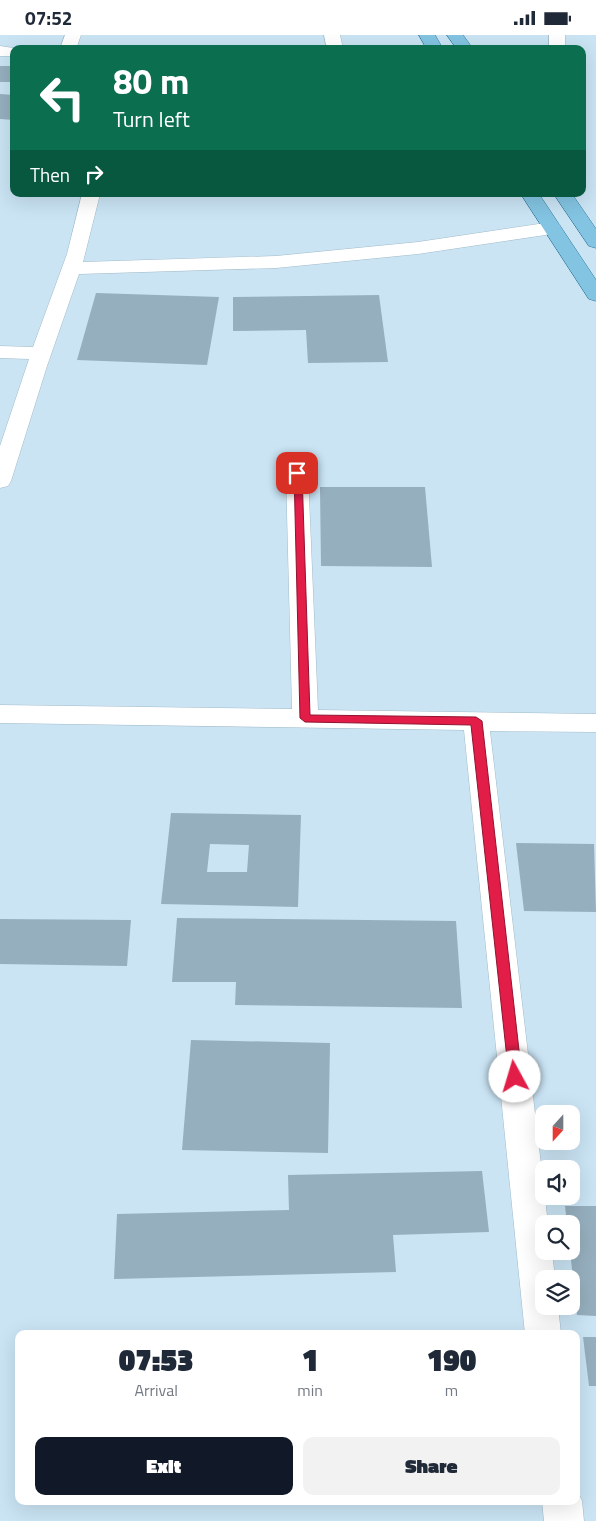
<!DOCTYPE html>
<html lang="en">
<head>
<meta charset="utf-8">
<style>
  :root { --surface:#fff; --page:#f2f2f3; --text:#1f2937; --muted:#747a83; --accent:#111827 }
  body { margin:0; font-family:"Titillium Web",sans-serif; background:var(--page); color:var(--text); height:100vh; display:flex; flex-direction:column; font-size:19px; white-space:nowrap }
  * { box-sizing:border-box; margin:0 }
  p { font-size:16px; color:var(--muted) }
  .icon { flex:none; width:28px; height:28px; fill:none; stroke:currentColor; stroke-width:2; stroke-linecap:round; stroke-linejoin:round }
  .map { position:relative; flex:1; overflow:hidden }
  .sheet { position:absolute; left:15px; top:1295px; width:565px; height:175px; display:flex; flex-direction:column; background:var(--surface); border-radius:10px; box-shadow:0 5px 20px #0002 }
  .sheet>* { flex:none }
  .banner { position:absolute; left:10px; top:10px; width:576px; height:152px; border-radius:10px; box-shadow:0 5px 20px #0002; background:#0b6e4f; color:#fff; overflow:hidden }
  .needle { width:32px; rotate:201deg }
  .tools { position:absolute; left:535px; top:1070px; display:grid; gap:10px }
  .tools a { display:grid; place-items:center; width:45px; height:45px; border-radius:10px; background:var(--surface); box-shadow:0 5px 20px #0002; font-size:25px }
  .pin { position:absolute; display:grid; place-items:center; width:42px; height:42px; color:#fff; margin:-21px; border-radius:10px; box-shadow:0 2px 8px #0006 }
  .me { position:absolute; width:55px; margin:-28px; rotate:354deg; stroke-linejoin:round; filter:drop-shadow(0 0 4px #0008) }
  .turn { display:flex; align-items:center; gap:18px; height:105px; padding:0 20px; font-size:22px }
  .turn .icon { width:65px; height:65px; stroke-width:2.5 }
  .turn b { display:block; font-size:35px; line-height:42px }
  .then { display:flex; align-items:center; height:48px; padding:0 20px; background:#0003; gap:10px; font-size:19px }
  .eta { display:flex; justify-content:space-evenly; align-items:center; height:85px; text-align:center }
  .eta b { font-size:30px; font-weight:800; line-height:35px }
  .primary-button { display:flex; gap:10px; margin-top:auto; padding:10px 20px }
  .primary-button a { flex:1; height:58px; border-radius:10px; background:var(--accent); color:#fff; font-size:20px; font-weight:800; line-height:58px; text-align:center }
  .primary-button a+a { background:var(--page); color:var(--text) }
  .status { display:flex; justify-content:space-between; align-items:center; height:35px; padding:0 25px; background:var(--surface); direction:ltr }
  .status svg { height:14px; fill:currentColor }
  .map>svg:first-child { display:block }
</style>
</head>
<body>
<div class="status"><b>07:52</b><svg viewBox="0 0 49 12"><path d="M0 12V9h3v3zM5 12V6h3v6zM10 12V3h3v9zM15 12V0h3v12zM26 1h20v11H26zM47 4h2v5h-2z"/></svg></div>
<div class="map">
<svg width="596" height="1486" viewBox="0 0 596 1486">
  <rect width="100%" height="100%" fill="#cae4f4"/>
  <g fill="#96afbe" fill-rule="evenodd">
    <rect x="0" y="31" width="14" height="16"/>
    <polygon points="0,59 14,60 14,85 0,84"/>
    <polygon points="96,258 219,262 207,330 77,325"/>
    <polygon points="379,260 388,327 308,328 306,295 233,296 233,262"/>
    <polygon points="320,452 425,452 432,532 321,531"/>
    <path d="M171 778 301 780 298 872 161 869ZM210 809 249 810 247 837H207Z"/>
    <polygon points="516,808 594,809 596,877 524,876"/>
    <polygon points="177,883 456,886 462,973 235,970 236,947 172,947"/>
    <polygon points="0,884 131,885 127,931 0,929"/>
    <polygon points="191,1005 330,1008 328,1118 182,1115"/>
    <polygon points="482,1136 489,1197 393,1200 396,1237 114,1244 117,1179 289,1175 288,1140"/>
    <polygon points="565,1171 596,1171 596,1281 577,1280 570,1216 571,1189 567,1189"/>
    <polygon points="583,1302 596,1302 596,1351 589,1351"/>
  </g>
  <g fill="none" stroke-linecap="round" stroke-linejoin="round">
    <defs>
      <g id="minor">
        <polygon points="65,0 81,0 76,14 60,14"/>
        <polygon points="324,0 340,0 343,14 327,14"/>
        <rect x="549" y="0" width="16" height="14"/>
        <polygon points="0,11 20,14 14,14 14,21 0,21"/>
        <polygon points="82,159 100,159 83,227 276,221 418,207 552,187 559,189 561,193 559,197 552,199 418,219 276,233 79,239 47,331 11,446 8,451 0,453 0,411 29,324 0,323 0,311 33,312 67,219"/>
        <polygon points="297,431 305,433 308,438 318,675 596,679 596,697 490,696 548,1189 544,1189 544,1216 552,1216 555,1244 544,1244 544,1271 558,1271 561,1299 525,1299 464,695 0,688 0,670 292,674 286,438 289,433"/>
        <polygon points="576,1453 582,1466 584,1486 544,1486 542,1466 576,1466"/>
      </g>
      <g id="major">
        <polygon points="419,0 435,0 443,14 427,14"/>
        <polygon points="447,0 463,0 473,14 457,14"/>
        <polygon points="521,159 539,159 596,245 596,266 589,264"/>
        <polygon points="554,159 572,159 596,194 596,213 589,211"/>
      </g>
    </defs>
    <use href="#minor" stroke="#a1bbca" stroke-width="1"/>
    <use href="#major" stroke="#2e779a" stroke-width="1"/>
    <use href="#minor" fill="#fff" fill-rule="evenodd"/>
    <use href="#major" fill="#83c4e2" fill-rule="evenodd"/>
  </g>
  <polygon fill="#e11d48" stroke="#92132f" points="294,436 302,438 310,680 476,682 482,686 522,1042 520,1046 511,1046 509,1042 471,690 305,687 300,683"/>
</svg>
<div class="tools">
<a><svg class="needle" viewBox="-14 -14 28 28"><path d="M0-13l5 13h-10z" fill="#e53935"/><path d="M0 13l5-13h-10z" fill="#747a83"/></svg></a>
<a><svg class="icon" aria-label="sound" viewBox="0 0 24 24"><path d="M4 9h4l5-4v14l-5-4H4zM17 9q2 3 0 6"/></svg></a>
<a><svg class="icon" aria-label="search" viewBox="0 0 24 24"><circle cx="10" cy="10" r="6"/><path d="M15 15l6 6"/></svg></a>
<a><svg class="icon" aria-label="layers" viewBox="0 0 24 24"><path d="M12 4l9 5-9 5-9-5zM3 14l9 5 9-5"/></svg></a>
</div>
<div class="pin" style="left:297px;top:438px;background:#d93025"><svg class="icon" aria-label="arrive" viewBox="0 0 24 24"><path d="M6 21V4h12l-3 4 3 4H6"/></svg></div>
<svg class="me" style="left:515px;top:1042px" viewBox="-20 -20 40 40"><circle r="19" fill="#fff"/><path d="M0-13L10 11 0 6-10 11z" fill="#e11d48"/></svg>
<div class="banner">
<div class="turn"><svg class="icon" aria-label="left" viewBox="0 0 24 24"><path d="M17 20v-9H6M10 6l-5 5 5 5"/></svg><div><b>80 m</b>Turn left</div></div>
<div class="then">Then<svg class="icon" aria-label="right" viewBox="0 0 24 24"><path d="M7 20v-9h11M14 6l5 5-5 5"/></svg></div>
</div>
<section class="sheet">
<div class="eta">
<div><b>07:53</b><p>Arrival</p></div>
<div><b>1</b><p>min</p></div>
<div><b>190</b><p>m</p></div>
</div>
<div class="primary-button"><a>Exit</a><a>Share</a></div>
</section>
</div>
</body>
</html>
